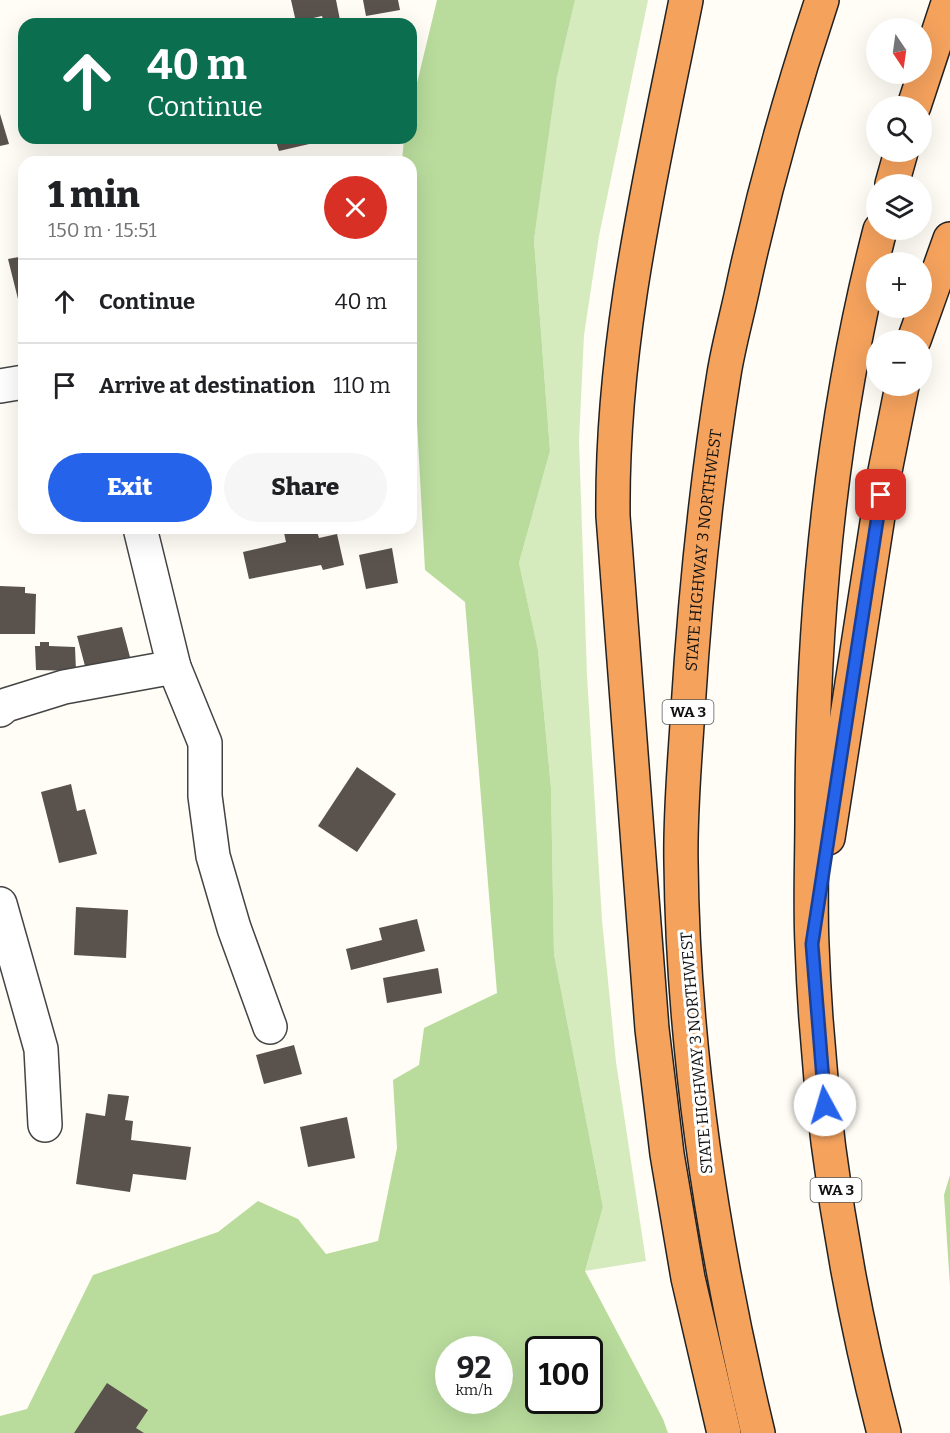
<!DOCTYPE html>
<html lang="en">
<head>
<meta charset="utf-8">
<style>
  :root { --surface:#fff; --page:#f6f6f6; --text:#202124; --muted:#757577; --line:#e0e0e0; --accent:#2563eb }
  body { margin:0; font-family:Bitter,serif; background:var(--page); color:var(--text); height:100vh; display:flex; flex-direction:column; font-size:22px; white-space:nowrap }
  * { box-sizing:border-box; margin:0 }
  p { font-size:20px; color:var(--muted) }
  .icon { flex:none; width:33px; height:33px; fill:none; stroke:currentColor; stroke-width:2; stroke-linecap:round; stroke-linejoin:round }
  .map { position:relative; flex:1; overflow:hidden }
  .details { position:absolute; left:18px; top:156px; width:399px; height:378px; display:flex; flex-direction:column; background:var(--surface); border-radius:18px; box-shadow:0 6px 24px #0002 }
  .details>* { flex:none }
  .guide { position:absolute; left:18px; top:18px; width:399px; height:126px; border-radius:18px; box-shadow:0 6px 24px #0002; background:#0b6e4f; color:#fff; overflow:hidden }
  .needle { width:39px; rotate:167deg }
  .fabs { position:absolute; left:866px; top:18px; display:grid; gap:12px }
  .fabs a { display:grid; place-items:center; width:66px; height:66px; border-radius:50%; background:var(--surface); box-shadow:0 6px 24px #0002; font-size:30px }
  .speed { position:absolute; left:435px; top:1336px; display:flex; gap:12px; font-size:30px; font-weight:700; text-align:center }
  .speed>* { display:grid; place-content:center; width:78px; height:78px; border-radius:50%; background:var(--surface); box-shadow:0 6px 24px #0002; line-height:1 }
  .speed small { font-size:15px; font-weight:400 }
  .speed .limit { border:3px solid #111; border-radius:9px; background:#fff; color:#111 }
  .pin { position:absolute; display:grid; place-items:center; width:51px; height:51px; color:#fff; margin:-26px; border-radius:12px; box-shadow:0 3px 9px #0006 }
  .me { position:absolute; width:66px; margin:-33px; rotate:354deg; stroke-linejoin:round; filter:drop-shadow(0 0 4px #0008) }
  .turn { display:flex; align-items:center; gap:21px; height:126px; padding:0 30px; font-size:27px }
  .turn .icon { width:78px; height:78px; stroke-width:2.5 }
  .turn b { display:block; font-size:42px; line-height:51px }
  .round { display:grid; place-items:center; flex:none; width:63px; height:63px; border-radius:32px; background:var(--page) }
  .summary { display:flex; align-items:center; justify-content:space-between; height:102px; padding:0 30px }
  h1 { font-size:36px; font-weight:800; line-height:45px }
  .primary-button { display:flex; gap:12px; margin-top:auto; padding:12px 30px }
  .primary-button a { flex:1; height:69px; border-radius:36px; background:var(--accent); color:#fff; font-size:24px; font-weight:800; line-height:69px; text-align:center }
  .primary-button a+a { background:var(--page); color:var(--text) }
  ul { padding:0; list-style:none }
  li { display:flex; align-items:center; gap:18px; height:84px; padding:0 30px; border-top:2px solid var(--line) }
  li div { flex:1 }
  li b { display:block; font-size:22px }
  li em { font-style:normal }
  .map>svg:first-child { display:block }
</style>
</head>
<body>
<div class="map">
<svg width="950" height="1433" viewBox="0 0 950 1433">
  <rect width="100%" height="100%" fill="#fffdf5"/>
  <polygon fill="#d5ebbd" points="575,0 648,0 599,236 584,335 579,441 587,676 602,920 616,1062 646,1261 585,1271 603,1207 554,954 551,788 538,650 519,563 550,451 534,240 557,76"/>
  <g fill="#b9dc9c" fill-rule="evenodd">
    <path d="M437 0H575L557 77 534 240 550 451 519 563 538 650 551 788 554 954 603 1207 585 1271 663 1419 668 1433H0V1416L27 1409 93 1275 218 1232 258 1201 298 1219 326 1254 378 1241 397 1148 393 1080 419 1065 424 1028 497 993 465 602 425 570 417 422 411 386V162H402L404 138H411V108ZM448 1350H500V1401H448ZM538 1350H590V1401H538Z"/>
    <polygon points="950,1175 950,1286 944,1195"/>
  </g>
  <g fill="#5a524d">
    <polygon points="291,0 336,0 340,20 324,23 322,16 296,22"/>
    <polygon points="363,0 398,0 400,10 366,16"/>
    <polygon points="0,114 9,144 0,146"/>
    <polygon points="275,138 331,138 331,139 279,151"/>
    <polygon points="24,256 24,319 23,319 8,259"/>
    <polygon points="283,528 316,528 319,538 337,534 344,565 323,570 321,565 249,579 243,552 286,542"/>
    <polygon points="392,548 398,583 366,589 359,555"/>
    <polygon points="0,586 25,587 25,593 36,594 35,634 0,634"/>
    <polygon points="122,627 130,657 85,666 77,636"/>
    <polygon points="40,642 49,642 49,646 75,647 76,671 36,670 35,646 40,646"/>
    <polygon points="357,767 396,794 357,852 318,826"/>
    <polygon points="71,784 77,811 85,809 97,854 59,863 41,792"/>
    <polygon points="76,907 128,910 126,958 74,955"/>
    <polygon points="417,919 425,951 351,970 346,949 382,940 379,928"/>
    <polygon points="438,968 442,993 387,1003 383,978"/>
    <polygon points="294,1045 302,1074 264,1084 256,1055"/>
    <polygon points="108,1094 129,1096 125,1120 133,1121 131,1140 191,1147 186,1180 133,1174 130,1192 76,1184 86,1113 105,1116"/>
    <polygon points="347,1117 355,1158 308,1167 300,1127"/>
    <polygon points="107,1383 148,1410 136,1428 144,1433 74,1433"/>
  </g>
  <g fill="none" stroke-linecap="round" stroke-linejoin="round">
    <defs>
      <g id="minor">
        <polyline points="0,386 24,382"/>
        <polyline points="140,528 174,667 205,743 205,796 213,856 234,928 270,1027"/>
        <polyline points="0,710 6,705 64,687 174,667"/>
        <polyline points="0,904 41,1049 45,1125"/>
      </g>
      <g id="highway">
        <path d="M686 0C652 171 611 340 613 516L652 1029 667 1154 688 1278 724 1433"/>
        <polyline points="914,106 949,0"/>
        <polyline points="892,184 901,152"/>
        <path d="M880 230C831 420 812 620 812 816 812 859 810 902 812 945 818 1108 843 1275 884 1433"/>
        <polyline points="914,340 950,239"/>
        <polyline points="828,838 885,471 902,386"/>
        <path id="s1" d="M758 1433C713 1246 683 1054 681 862 680 811 685 759 688 709 695 597 706 485 724 374 729 343 738 312 744 282 765 186 791 93 822 0"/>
      </g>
    </defs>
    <use href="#minor" stroke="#444" stroke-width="36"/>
    <use href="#highway" stroke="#222" stroke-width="36"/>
    <use href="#minor" stroke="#fff" stroke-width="33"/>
    <use href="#highway" stroke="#f5a25d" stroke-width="33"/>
  </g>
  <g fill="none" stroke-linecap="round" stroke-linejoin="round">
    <defs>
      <polyline id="route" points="825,1105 812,944 881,495"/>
    </defs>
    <use href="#route" stroke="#184099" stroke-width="15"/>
    <use href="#route" stroke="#2563eb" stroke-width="10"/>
  </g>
  <g text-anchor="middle" stroke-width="6" stroke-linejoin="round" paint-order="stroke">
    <g fill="#fff" stroke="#585858" stroke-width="1.5">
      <rect x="662.5" y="700" width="51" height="24" rx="4.5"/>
      <rect x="810.5" y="1178" width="51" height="24" rx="4.5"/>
    </g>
    <g font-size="15" font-weight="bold" fill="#111">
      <text x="688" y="717">WA 3</text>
      <text x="836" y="1195">WA 3</text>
    </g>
    <g font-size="16" fill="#111" stroke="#fff">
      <text dy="6" stroke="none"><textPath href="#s1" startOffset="890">STATE HIGHWAY 3 NORTHWEST</textPath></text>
      <text transform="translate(696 1053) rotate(-95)" y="6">STATE HIGHWAY 3 NORTHWEST</text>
    </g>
  </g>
</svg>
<div class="fabs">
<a><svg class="needle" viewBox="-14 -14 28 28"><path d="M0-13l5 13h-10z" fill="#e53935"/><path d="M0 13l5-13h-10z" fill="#757577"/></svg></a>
<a><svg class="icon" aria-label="search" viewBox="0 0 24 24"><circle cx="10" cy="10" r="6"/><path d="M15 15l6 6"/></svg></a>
<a><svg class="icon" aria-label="layers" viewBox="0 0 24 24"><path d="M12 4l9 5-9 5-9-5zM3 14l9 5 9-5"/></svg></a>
<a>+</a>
<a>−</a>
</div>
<div class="speed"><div>92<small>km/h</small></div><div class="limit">100</div></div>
<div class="pin" style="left:881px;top:495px;background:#d93025"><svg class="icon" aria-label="arrive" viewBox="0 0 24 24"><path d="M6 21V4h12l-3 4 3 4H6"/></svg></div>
<svg class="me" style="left:825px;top:1105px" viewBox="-20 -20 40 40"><circle r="19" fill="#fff"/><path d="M0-13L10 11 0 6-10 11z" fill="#2563eb"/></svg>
<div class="guide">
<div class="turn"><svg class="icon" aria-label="ahead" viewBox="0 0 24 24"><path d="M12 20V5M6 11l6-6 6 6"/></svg><div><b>40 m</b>Continue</div></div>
</div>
<section class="details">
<div class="summary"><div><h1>1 min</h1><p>150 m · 15:51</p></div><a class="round" style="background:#d93025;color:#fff"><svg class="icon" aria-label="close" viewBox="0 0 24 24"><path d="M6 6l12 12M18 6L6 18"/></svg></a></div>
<ul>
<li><svg class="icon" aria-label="ahead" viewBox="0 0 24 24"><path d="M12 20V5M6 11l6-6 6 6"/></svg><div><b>Continue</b></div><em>40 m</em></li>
<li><svg class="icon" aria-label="arrive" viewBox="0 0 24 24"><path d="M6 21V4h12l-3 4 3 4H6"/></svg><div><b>Arrive at destination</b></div><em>110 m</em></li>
</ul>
<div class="primary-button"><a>Exit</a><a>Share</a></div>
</section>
</div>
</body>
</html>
